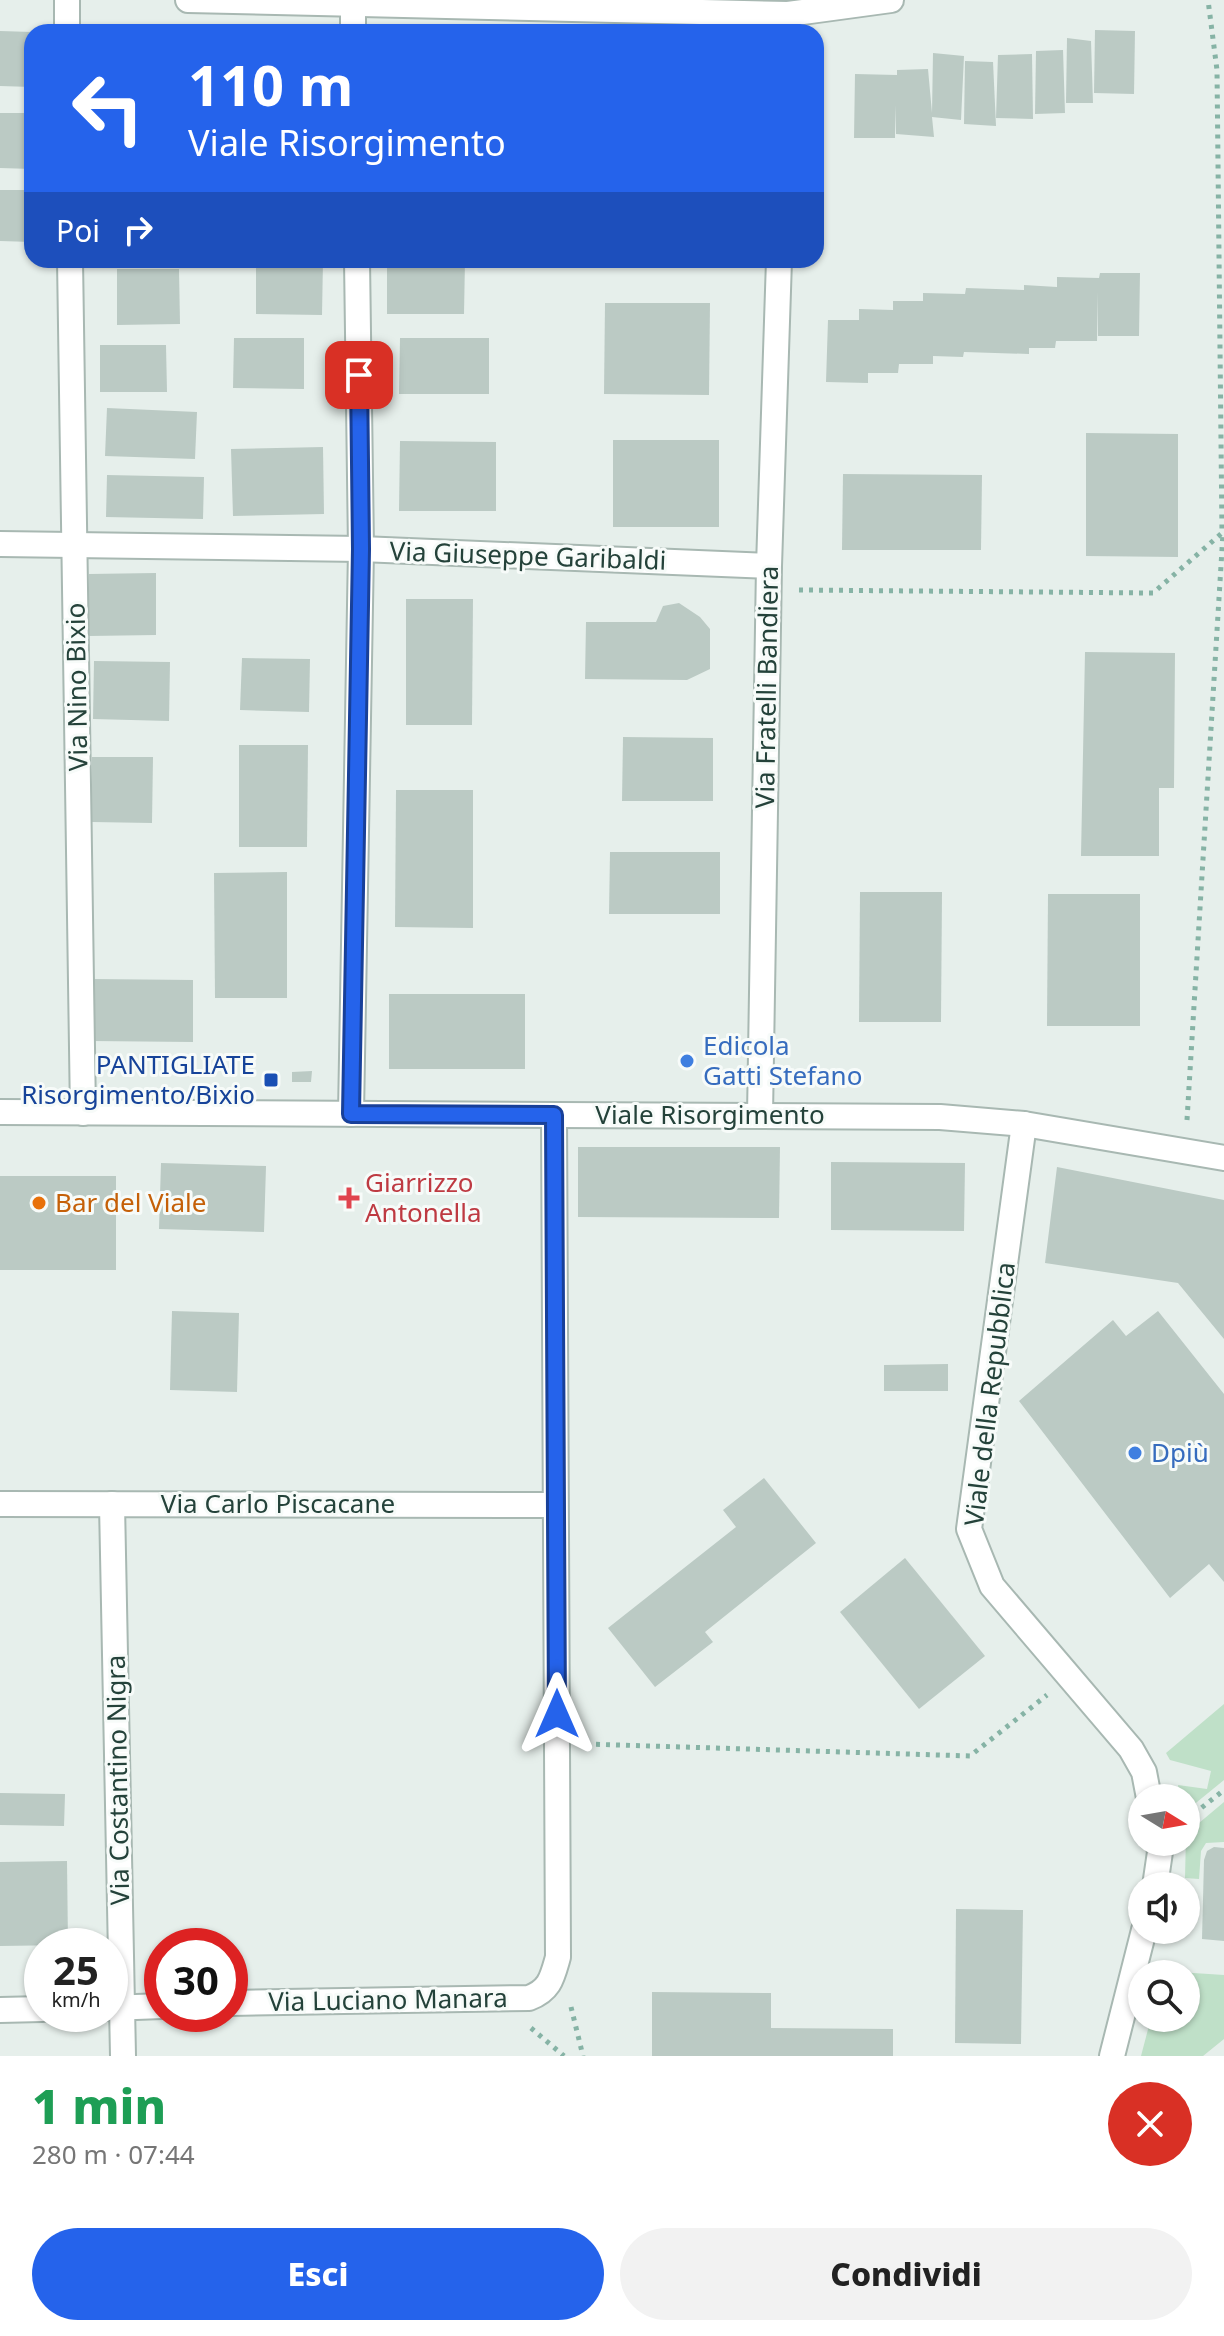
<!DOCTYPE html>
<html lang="it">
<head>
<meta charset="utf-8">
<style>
  :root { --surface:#fff; --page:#f2f2f2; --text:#222; --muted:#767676; --accent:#2563eb }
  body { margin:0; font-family:"Noto Sans",sans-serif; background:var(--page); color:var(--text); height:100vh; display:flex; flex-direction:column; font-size:30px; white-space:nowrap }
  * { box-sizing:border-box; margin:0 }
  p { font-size:26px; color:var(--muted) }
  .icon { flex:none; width:44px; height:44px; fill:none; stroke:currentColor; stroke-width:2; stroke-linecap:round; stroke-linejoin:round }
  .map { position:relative; height:2056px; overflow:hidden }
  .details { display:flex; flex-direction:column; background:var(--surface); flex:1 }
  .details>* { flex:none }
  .hud { position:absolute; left:24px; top:24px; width:800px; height:244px; border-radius:24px; box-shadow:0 2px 6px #0004; background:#2563eb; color:#fff; overflow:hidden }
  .needle { width:52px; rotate:101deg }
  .buttons { position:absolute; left:1128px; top:1784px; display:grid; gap:16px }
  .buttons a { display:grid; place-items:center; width:72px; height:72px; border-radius:50%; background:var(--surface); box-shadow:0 2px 6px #0004; font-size:40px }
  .speed { position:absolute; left:24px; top:1928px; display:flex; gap:16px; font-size:40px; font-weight:700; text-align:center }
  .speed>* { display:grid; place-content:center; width:104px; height:104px; border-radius:50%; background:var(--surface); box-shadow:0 2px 6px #0004; line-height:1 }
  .speed small { font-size:20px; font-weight:400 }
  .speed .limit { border:12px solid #d22; background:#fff; color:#111 }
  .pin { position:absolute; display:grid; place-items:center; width:68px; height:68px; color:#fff; margin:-34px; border-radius:16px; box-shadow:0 4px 12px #0006 }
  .me { position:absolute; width:88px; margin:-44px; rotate:0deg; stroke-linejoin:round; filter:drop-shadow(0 0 6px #0008) }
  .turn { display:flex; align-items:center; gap:28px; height:168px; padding:0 32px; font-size:36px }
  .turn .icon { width:104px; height:104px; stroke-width:2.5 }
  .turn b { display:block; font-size:56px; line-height:68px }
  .then { display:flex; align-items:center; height:76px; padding:0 32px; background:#0003; gap:16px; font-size:30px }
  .round { display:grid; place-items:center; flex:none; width:84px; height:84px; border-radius:42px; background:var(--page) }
  .headline { display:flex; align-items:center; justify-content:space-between; height:136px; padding:0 32px }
  h1 { font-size:48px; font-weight:800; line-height:60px; color:#1e9e55 }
  .cta { display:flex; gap:16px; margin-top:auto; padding:16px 32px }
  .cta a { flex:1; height:92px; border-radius:48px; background:var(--accent); color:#fff; font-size:32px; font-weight:800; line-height:92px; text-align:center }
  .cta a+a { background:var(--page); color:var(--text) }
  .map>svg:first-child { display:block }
</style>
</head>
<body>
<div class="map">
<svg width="1224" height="2056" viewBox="0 0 1224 2056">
  <rect width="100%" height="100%" fill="#e6efeb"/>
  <g fill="#bfe0c8">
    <polygon points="1224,1704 1224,1780 1186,1811 1186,1798 1180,1798 1178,1785 1207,1789 1211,1771 1170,1760 1166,1753"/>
    <polygon points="1224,1802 1224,1842 1206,1843 1201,1851 1199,1879 1185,1878 1186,1834"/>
    <polygon points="1163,1971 1224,1975 1224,2039 1203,2056 1141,2056 1151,2018 1186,2018 1186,1974"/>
  </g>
  <g fill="#bbcac4">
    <polygon points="1095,30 1135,31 1134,94 1094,93"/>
    <polygon points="0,31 32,32 32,87 0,86"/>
    <polygon points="1067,38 1091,41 1093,103 1066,103"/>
    <polygon points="1063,50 1065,113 1035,114 1036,51"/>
    <polygon points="933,53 964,56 961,120 932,117 934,137 896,134 895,105 895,138 854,138 855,74 897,75 897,70 928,69 932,113"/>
    <polygon points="1032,54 1033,119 996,118 998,55"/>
    <polygon points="965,61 993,62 996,126 964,124"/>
    <polygon points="0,113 32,113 32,169 0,168"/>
    <polygon points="0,190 32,190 32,242 0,241"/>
    <polygon points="270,260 323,260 322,315 256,314 256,262"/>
    <polygon points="387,260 465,260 464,314 387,314"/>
    <rect x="586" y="260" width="107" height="7"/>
    <polygon points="117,269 179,269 180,324 117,325"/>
    <polygon points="1100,273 1140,273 1139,336 1098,336 1098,292 1097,341 1056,341 1055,348 1029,348 1029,354 964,352 963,357 933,356 933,364 899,364 898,373 868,373 868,383 826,382 828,320 859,320 859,309 893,310 893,301 923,301 923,293 965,294 966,288 1024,290 1024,285 1057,287 1057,277 1099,278"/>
    <polygon points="605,303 710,303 709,395 604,394"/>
    <polygon points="234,338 304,338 304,389 233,388"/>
    <polygon points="400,338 489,338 489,394 399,394"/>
    <polygon points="100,345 166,345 167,392 100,392"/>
    <polygon points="107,408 197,412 195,459 105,456"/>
    <polygon points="1086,433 1178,434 1178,557 1086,556"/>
    <rect x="613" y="440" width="106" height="87"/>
    <polygon points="400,441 496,442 496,511 399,511"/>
    <polygon points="323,447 324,514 233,516 231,449"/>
    <polygon points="843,474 982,475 981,550 842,550"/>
    <polygon points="107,475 204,477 203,519 106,517"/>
    <polygon points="156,573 156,635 89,636 89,574"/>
    <polygon points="406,599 473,599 472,725 406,725"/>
    <polygon points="679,603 700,617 710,629 710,669 687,680 585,679 586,622 656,622 663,606"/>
    <polygon points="1085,652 1175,653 1174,788 1159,788 1159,856 1081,856"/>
    <polygon points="242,658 310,659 309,712 240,710"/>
    <polygon points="94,661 170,662 169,721 93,719"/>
    <polygon points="623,737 713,738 713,801 622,801"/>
    <polygon points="239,745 308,745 307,847 239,847"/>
    <polygon points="92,757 153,757 152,823 92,822"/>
    <polygon points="396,790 473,790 473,928 395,927"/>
    <polygon points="610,852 720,852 720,914 609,914"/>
    <polygon points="287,872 287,998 215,998 214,873"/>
    <polygon points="860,892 942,892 941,1022 859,1022"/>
    <polygon points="1048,894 1140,894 1140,1026 1047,1026"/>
    <polygon points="92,979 193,980 193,1042 91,1041"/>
    <rect x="389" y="994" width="136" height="75"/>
    <polygon points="312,1071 311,1082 292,1082 292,1072"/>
    <polygon points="578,1147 780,1147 779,1218 578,1217"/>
    <polygon points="831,1162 965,1163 964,1231 831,1230"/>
    <polygon points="161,1163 266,1166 264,1232 159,1229"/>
    <polygon points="1057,1167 1224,1200 1224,1339 1178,1283 1045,1263"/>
    <rect x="0" y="1176" width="116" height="94"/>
    <polygon points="172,1311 239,1313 237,1392 170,1390"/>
    <polygon points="1158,1311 1224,1394 1224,1582 1209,1564 1170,1598 1019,1401 1113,1320 1126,1336"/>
    <polygon points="948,1364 948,1391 884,1391 884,1365"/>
    <polygon points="764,1478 816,1543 705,1632 713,1642 655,1687 608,1628 736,1527 723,1510"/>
    <polygon points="905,1558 985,1656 919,1709 840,1612"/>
    <polygon points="0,1793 65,1794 64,1826 0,1825"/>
    <polygon points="1214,1847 1224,1848 1224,1941 1202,1939 1204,1860 1207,1851"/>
    <polygon points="67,1861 68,1945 0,1946 0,1862"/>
    <polygon points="956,1909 1023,1910 1021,2044 955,2043"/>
    <polygon points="652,1992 771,1993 771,2028 893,2029 893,2056 652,2056"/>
  </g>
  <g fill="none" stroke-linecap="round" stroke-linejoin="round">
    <defs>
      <g id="minor">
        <polyline points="67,0 67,32"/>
        <polyline points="188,0 788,14 891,0"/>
        <polyline points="353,0 353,32"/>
        <polyline points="70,260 83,1113"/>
        <polyline points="0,544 361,549 769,566"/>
        <polyline points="0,1112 940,1117 1024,1124 1224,1158"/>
        <polyline points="351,1114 361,549 357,260"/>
        <polyline points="760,1115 769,566 779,260"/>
        <polyline points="1024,1124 969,1529 992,1586 1131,1749 1144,1772 1149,1798"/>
        <polyline points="0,1504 555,1505"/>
        <polyline points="112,1504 123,2056"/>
        <polyline points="1155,1886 1160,1852 1158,1842"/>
        <path d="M230 2003 529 1998C550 1990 552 1978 558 1957L554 1115"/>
        <polyline points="110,2008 162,2006"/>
        <polyline points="0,2010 42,2009"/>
        <polyline points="1112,2056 1144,1930"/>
      </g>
    </defs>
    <use href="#minor" stroke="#a8b8b2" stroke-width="28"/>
    <g stroke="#86b3a5" stroke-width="5" stroke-dasharray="4 6" stroke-linecap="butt">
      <polyline points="799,590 1153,593 1222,533 1217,70 1208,0"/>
      <polyline points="1187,1120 1223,533"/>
      <polyline points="586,1744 970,1756 1047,1695"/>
      <polyline points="1186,1820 1224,1790"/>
      <polyline points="571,2007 583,2056"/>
      <polyline points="531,2028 564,2056"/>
    </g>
    <use href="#minor" stroke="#fff" stroke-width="24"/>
  </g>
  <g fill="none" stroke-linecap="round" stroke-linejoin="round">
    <defs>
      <polyline id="route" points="359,375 361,549 351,1114 554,1115 557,1714"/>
    </defs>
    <use href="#route" stroke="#184099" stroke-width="20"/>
    <use href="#route" stroke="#2563eb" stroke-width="14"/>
  </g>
  <g fill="#3f7fe0" stroke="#f7fbf9" stroke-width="3">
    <circle cx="687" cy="1061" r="8"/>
    <circle cx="1135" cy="1453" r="8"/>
  </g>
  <rect fill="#1a4fb4" stroke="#f7fbf9" stroke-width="3" x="263" y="1072" width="16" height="16" rx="4"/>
  <path fill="#e0444e" stroke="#f7fbf9" stroke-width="3" d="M345 1186h8v8h8v8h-8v8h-8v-8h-8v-8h8z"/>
  <circle fill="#e8710a" stroke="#f7fbf9" stroke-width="3" cx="39" cy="1203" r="8"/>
  <g text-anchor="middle" stroke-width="6" stroke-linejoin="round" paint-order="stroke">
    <g font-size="26" fill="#24423a" stroke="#f7fbf9">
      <text transform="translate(528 556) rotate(2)" y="9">Via Giuseppe Garibaldi</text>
      <text transform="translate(77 687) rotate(-91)" y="9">Via Nino Bixio</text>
      <text transform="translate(767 687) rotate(-89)" y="9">Via Fratelli Bandiera</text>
      <text x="710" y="1124">Viale Risorgimento</text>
      <text transform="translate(990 1394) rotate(-83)" y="9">Viale della Repubblica</text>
      <text x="278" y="1513">Via Carlo Piscacane</text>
      <text transform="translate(118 1780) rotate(-91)" y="9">Via Costantino Nigra</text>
      <text transform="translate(388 2000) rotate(-1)" y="9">Via Luciano Manara</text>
    </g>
    <g font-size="26" fill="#366cbe" stroke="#f7fbf9" text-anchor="start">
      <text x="703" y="1055">Edicola<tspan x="703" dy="30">Gatti Stefano</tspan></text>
      <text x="1151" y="1462">Dpiù</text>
    </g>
    <g font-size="26" fill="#164399" stroke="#f7fbf9" text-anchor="end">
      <text x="255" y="1074">PANTIGLIATE<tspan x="255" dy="30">Risorgimento/Bixio</tspan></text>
    </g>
    <g font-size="26" fill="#be3a42" stroke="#f7fbf9" text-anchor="start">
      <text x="365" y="1192">Giarrizzo<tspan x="365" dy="30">Antonella</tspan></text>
    </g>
    <g font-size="26" fill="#c56008" stroke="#f7fbf9" text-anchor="start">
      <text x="55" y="1212">Bar del Viale</text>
    </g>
  </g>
</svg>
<div class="buttons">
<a><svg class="needle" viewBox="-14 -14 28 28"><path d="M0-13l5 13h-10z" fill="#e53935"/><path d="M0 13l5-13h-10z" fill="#767676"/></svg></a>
<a><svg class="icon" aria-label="sound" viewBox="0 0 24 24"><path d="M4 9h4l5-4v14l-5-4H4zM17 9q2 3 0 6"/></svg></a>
<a><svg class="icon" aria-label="search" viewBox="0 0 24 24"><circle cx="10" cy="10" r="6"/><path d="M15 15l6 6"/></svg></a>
</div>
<div class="speed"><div>25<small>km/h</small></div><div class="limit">30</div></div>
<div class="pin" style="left:359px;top:375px;background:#d93025"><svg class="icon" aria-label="arrive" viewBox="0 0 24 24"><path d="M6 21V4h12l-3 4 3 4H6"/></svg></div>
<svg class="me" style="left:557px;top:1714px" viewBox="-20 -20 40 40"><path d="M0-17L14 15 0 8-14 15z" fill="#2563eb" stroke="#fff" stroke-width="4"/></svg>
<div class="hud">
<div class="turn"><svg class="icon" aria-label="left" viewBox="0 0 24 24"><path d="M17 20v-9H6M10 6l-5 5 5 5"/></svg><div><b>110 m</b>Viale Risorgimento</div></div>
<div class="then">Poi<svg class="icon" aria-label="right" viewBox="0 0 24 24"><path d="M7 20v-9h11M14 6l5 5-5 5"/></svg></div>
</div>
</div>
<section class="details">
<div class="headline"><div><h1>1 min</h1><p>280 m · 07:44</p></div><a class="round" style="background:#d93025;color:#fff"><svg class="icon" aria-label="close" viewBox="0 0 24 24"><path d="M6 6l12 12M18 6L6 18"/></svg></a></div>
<div class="cta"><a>Esci</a><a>Condividi</a></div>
</section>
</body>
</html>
